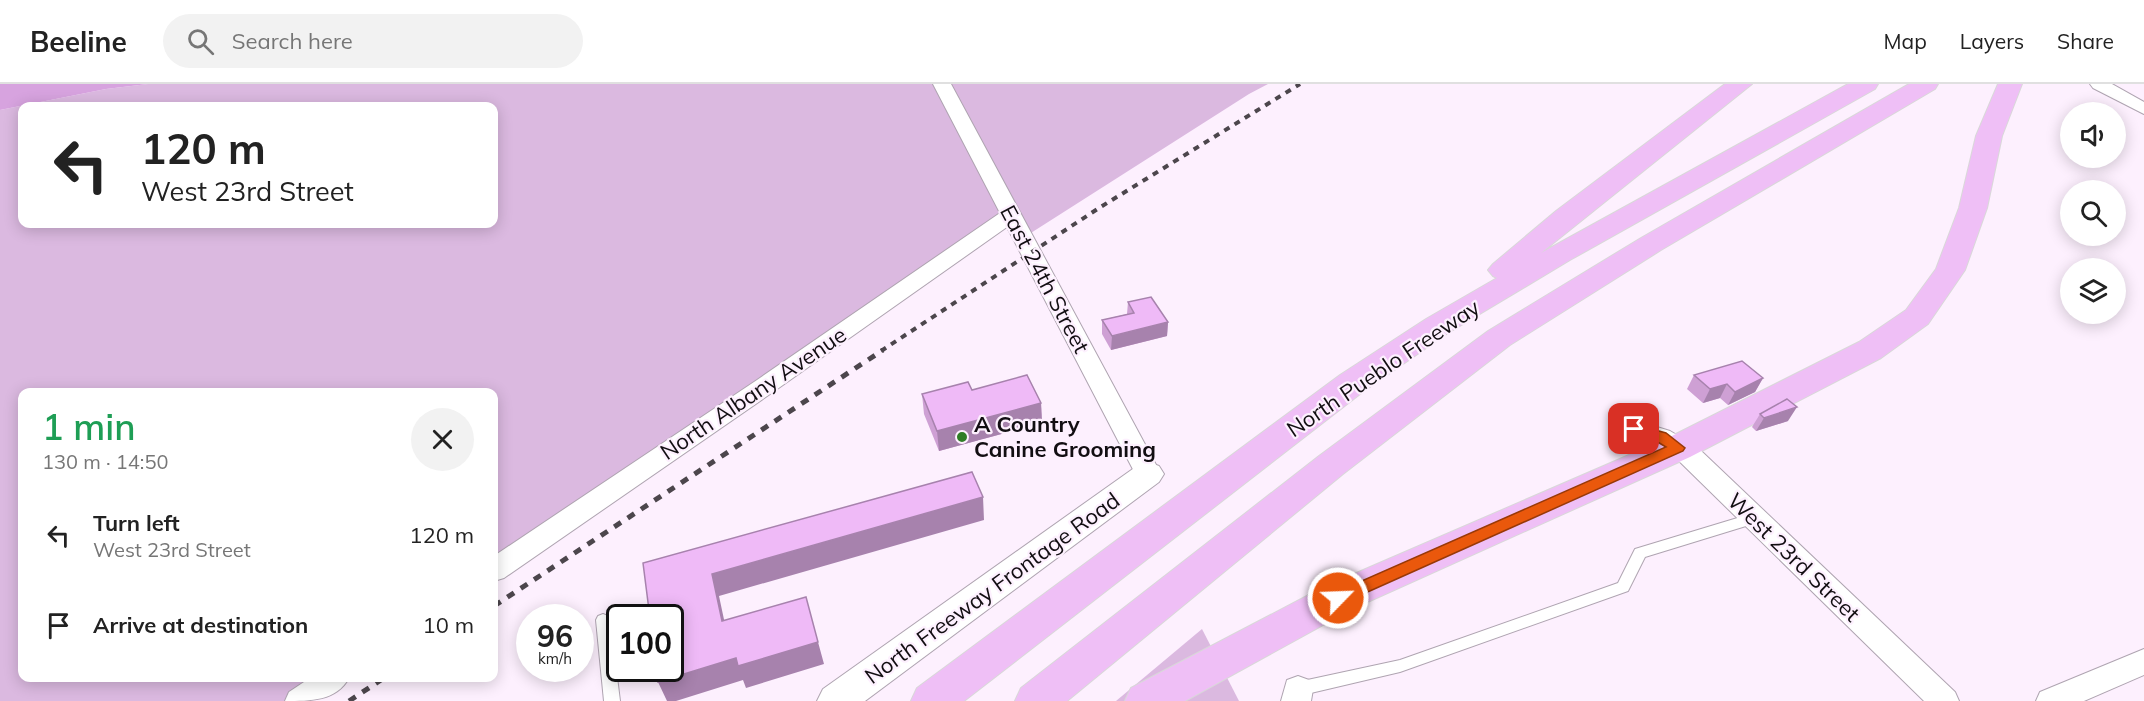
<!DOCTYPE html>
<html lang="en">
<head>
<meta charset="utf-8">
<style>
  :root { --surface:#fff; --page:#f2f2f2; --text:#222; --muted:#767676; --line:#e0e0e0 }
  body { margin:0; font-family:Mulish,sans-serif; background:var(--page); color:var(--text); height:100vh; display:flex; flex-direction:column; font-size:22px; white-space:nowrap }
  * { box-sizing:border-box; margin:0 }
  p { font-size:20px; color:var(--muted) }
  .icon { flex:none; width:33px; height:33px; fill:none; stroke:currentColor; stroke-width:2; stroke-linecap:round; stroke-linejoin:round }
  .map { position:relative; flex:1; overflow:hidden }
  .side { position:absolute; left:18px; top:304px; width:480px; height:294px; display:flex; flex-direction:column; background:var(--surface); border-radius:12px; box-shadow:0 3px 15px #0003 }
  .side>* { flex:none }
  .hud { position:absolute; left:18px; top:18px; width:480px; height:126px; border-radius:12px; box-shadow:0 3px 15px #0003; background:#fff; color:var(--text); overflow:hidden }
  .tools { position:absolute; left:2060px; top:18px; display:grid; gap:12px }
  .tools a { display:grid; place-items:center; width:66px; height:66px; border-radius:50%; background:var(--surface); box-shadow:0 3px 15px #0003; font-size:30px }
  .speed { position:absolute; left:516px; top:520px; display:flex; gap:12px; font-size:30px; font-weight:700; text-align:center }
  .speed>* { display:grid; place-content:center; width:78px; height:78px; border-radius:50%; background:var(--surface); box-shadow:0 3px 15px #0003; line-height:1 }
  .speed small { font-size:15px; font-weight:400 }
  .speed .limit { border:3px solid #111; border-radius:9px; background:#fff; color:#111 }
  .pin { position:absolute; display:grid; place-items:center; width:51px; height:51px; color:#fff; margin:-26px; border-radius:12px; box-shadow:0 3px 9px #0006 }
  .me { position:absolute; width:66px; margin:-33px; rotate:66deg; stroke-linejoin:round; filter:drop-shadow(0 0 4px #0008) }
  .turn { display:flex; align-items:center; gap:21px; height:126px; padding:0 24px; font-size:27px }
  .turn .icon { width:78px; height:78px; stroke-width:2.5 }
  .turn b { display:block; font-size:42px; line-height:51px }
  .round { display:grid; place-items:center; flex:none; width:63px; height:63px; border-radius:32px; background:var(--page) }
  .summary { display:flex; align-items:center; justify-content:space-between; height:102px; padding:0 24px }
  h1 { font-size:36px; font-weight:600; line-height:45px; color:#1e9e55 }
  ul { padding:0; list-style:none }
  li { display:flex; align-items:center; gap:18px; height:90px; padding:0 24px }
  li div { flex:1 }
  li b { display:block; font-size:22px }
  li em { font-style:normal }
  header { display:flex; align-items:center; gap:36px; box-sizing:border-box; height:84px; padding:0 30px; background:var(--surface); border-bottom:2px solid var(--line) }
  header strong { font-size:28px }
  nav { display:flex; gap:33px; margin-inline-start:auto; font-size:21px }
  .search { width:420px; height:54px; background:var(--page); display:flex; align-items:center; gap:15px; box-sizing:border-box; padding:0 21px; border-radius:33px; color:var(--muted); font-size:22px }
  .map>svg:first-child { display:block }
</style>
</head>
<body>
<header>
<strong>Beeline</strong>
<div class="search"><svg class="icon" aria-label="search" viewBox="0 0 24 24"><circle cx="10" cy="10" r="6"/><path d="M15 15l6 6"/></svg>Search here</div>
<nav><a>Map</a><a>Layers</a><a>Share</a></nav>
</header>
<div class="map">
<svg width="2144" height="617" viewBox="0 0 2144 617">
  <rect width="100%" height="100%" fill="#fdf0fe"/>
  <g fill="#dbb9e0" fill-rule="evenodd">
    <path d="M148 0H1268L1249 10 1023 154 1011 131 494 486V309H22V594H334L300 617H0V26L106 5ZM22 22H494V140H22Z"/>
    <polygon points="1202,545 1239,617 1116,617"/>
  </g>
  <polygon fill="#d7a3df" points="0,0 148,0 106,5 0,26"/>
  <g fill="none" stroke-linecap="round" stroke-linejoin="round">
    <defs>
      <g id="service">
        <polygon points="1754,429 1759,430 1761,434 1759,438 1645,473 1628,507 1400,588 1298,612 1293,610 1290,605 1293,600 1298,598 1400,576 1618,499 1635,465"/>
        <polygon points="603,530 608,532 610,536 620,617 604,617 596,536 598,532"/>
      </g>
      <g id="minor">
        <polygon points="933,0 951,0 1161,390 1157,397 1148,400 1139,397 1007,143 773,308 504,494 494,497 494,472 757,296 1000,129"/>
        <polygon points="2090,0 2112,0 2144,18 2144,30 2093,4"/>
        <polygon points="1634,336 1670,347 1697,363 1955,608 1959,617 1924,617 1679,377 1652,359 1625,351 1622,345 1625,339"/>
        <polygon points="2144,565 2144,591 2084,617 2036,617 2040,608"/>
        <polygon points="1298,592 1309,596 1313,605 1311,617 1281,617 1287,596"/>
        <path d="M310 594H349C336 617 311 617 285 617L289 608Z"/>
      </g>
      <polygon id="tertiary" points="1148,378 1159,382 1164,390 1159,398 865,617 817,617 823,605 1137,382"/>
      <g id="motorway">
        <polygon points="1725,0 1752,0 1541,169 1848,0 1878,0 1875,5 1570,176 1448,249 1364,307 964,617 911,617 917,604 1340,291 1426,235 1497,194 1493,192 1488,186 1493,180 1556,127"/>
        <polygon points="1909,0 1938,0 1935,5 1661,166 1510,261 1343,390 1067,617 1015,617 1021,604 1319,372 1488,247 1641,154"/>
        <polygon points="1998,0 2022,0 2002,52 1987,124 1965,186 1928,240 1881,274 1690,373 1352,525 1185,617 1125,617 1131,604 1324,503 1666,355 1859,258 1906,226 1936,185 1959,124 1976,52"/>
      </g>
    </defs>
    <use href="#service" stroke="#afa4b1" stroke-width="2"/>
    <use href="#minor" stroke="#afa4b1" stroke-width="2"/>
    <use href="#tertiary" stroke="#afa4b1" stroke-width="2"/>
    <use href="#motorway" stroke="#d9d8d9" stroke-width="2"/>
    <use href="#service" fill="#fff" fill-rule="evenodd"/>
    <use href="#minor" fill="#fff" fill-rule="evenodd"/>
    <use href="#tertiary" fill="#fff" fill-rule="evenodd"/>
    <use href="#motorway" fill="#efbff6" fill-rule="evenodd"/>
    <polyline stroke="#4c464c" stroke-width="4" stroke-dasharray="6 6" stroke-linecap="butt" points="881,267 1099,124 1300,0"/>
    <g stroke="#4c464c" stroke-width="5" stroke-dasharray="8 8" stroke-linecap="butt">
      <polyline points="494,522 883,266"/>
      <polyline points="349,617 384,594"/>
    </g>
  </g>
  <g fill="#cea0d4">
    <polygon points="1128,218 1168,238 1167,252 1111,266 1102,250 1102,236 1127,230"/>
    <polygon points="1694,291 1763,294 1755,308 1728,321 1720,314 1703,319 1687,305"/>
    <polygon points="972,306 1041,319 1042,339 939,367 924,330 922,310"/>
    <polygon points="1760,330 1788,337 1756,347 1752,343"/>
  </g>
  <g fill="#a782ad">
    <polygon points="1168,238 1167,252 1111,266 1112,252"/>
    <polygon points="1763,294 1755,308 1728,321 1735,308"/>
    <polygon points="1727,300 1720,314 1703,319 1710,305"/>
    <polygon points="1041,319 1042,339 939,367 937,347"/>
    <polygon points="1797,323 1788,337 1756,347 1764,334"/>
    <polygon points="983,413 984,436 719,512 729,559 722,537 712,490"/>
    <polygon points="818,558 824,580 746,604 743,596 676,617 667,617 658,598 736,574"/>
  </g>
  <g fill="#efbaf7" stroke="#a782ad" stroke-width="1.5">
    <polygon points="1151,213 1168,238 1112,252 1102,236 1134,229 1128,218"/>
    <polygon points="1742,277 1763,294 1735,308 1727,300 1710,305 1694,291"/>
    <polygon points="1027,291 1041,319 937,347 922,310 968,298 972,306"/>
    <polygon points="1787,315 1797,323 1764,334 1760,330"/>
    <polygon points="972,388 983,413 712,490 722,537 806,513 818,558 738,582 736,574 658,598 657,585 670,585 670,534 650,534 643,479"/>
  </g>
  <polygon fill="#ea580c" stroke="#983908" stroke-width="1.5" points="1634,340 1666,349 1685,364 1683,367 1343,519 1338,521 1332,519 1330,514 1332,510 1666,363 1656,357 1629,349 1627,345"/>
  <circle fill="#2f7d26" stroke="#fdf0fe" stroke-width="2" cx="962" cy="353" r="6"/>
  <g text-anchor="middle" stroke-width="4.5" stroke-linejoin="round" paint-order="stroke">
    <g font-size="22" fill="#120e12" stroke="#fdf0fe">
      <text transform="translate(1045 195) rotate(62)" y="8">East 24th Street</text>
      <text transform="translate(1383 284) rotate(-34)" y="8">North Pueblo Freeway</text>
      <text transform="translate(753 309) rotate(-34)" y="8">North Albany Avenue</text>
      <text transform="translate(1794 473) rotate(44)" y="8">West 23rd Street</text>
      <text transform="translate(992 504) rotate(-36)" y="8">North Freeway Frontage Road</text>
    </g>
    <g font-size="22" font-weight="bold" fill="#120e12" stroke="#fdf0fe" text-anchor="start">
      <text x="974" y="348">A Country<tspan x="974" dy="25">Canine Grooming</tspan></text>
    </g>
  </g>
</svg>
<div class="tools">
<a><svg class="icon" aria-label="sound" viewBox="0 0 24 24"><path d="M4 9h4l5-4v14l-5-4H4zM17 9q2 3 0 6"/></svg></a>
<a><svg class="icon" aria-label="search" viewBox="0 0 24 24"><circle cx="10" cy="10" r="6"/><path d="M15 15l6 6"/></svg></a>
<a><svg class="icon" aria-label="layers" viewBox="0 0 24 24"><path d="M12 4l9 5-9 5-9-5zM3 14l9 5 9-5"/></svg></a>
</div>
<div class="speed"><div>96<small>km/h</small></div><div class="limit">100</div></div>
<div class="pin" style="left:1634px;top:345px;background:#d93025"><svg class="icon" aria-label="arrive" viewBox="0 0 24 24"><path d="M6 21V4h12l-3 4 3 4H6"/></svg></div>
<svg class="me" style="left:1338px;top:514px" viewBox="-20 -20 40 40"><circle r="17" fill="#ea580c" stroke="#fff" stroke-width="3"/><path d="M0-11L8 9 0 5-8 9z" fill="#fff"/></svg>
<div class="hud">
<div class="turn"><svg class="icon" aria-label="left" viewBox="0 0 24 24"><path d="M17 20v-9H6M10 6l-5 5 5 5"/></svg><div><b>120 m</b>West 23rd Street</div></div>
</div>
<section class="side">
<div class="summary"><div><h1>1 min</h1><p>130 m · 14:50</p></div><a class="round"><svg class="icon" aria-label="close" viewBox="0 0 24 24"><path d="M6 6l12 12M18 6L6 18"/></svg></a></div>
<ul>
<li><svg class="icon" aria-label="left" viewBox="0 0 24 24"><path d="M17 20v-9H6M10 6l-5 5 5 5"/></svg><div><b>Turn left</b><p>West 23rd Street</p></div><em>120 m</em></li>
<li><svg class="icon" aria-label="arrive" viewBox="0 0 24 24"><path d="M6 21V4h12l-3 4 3 4H6"/></svg><div><b>Arrive at destination</b></div><em>10 m</em></li>
</ul>
</section>
</div>
</body>
</html>
